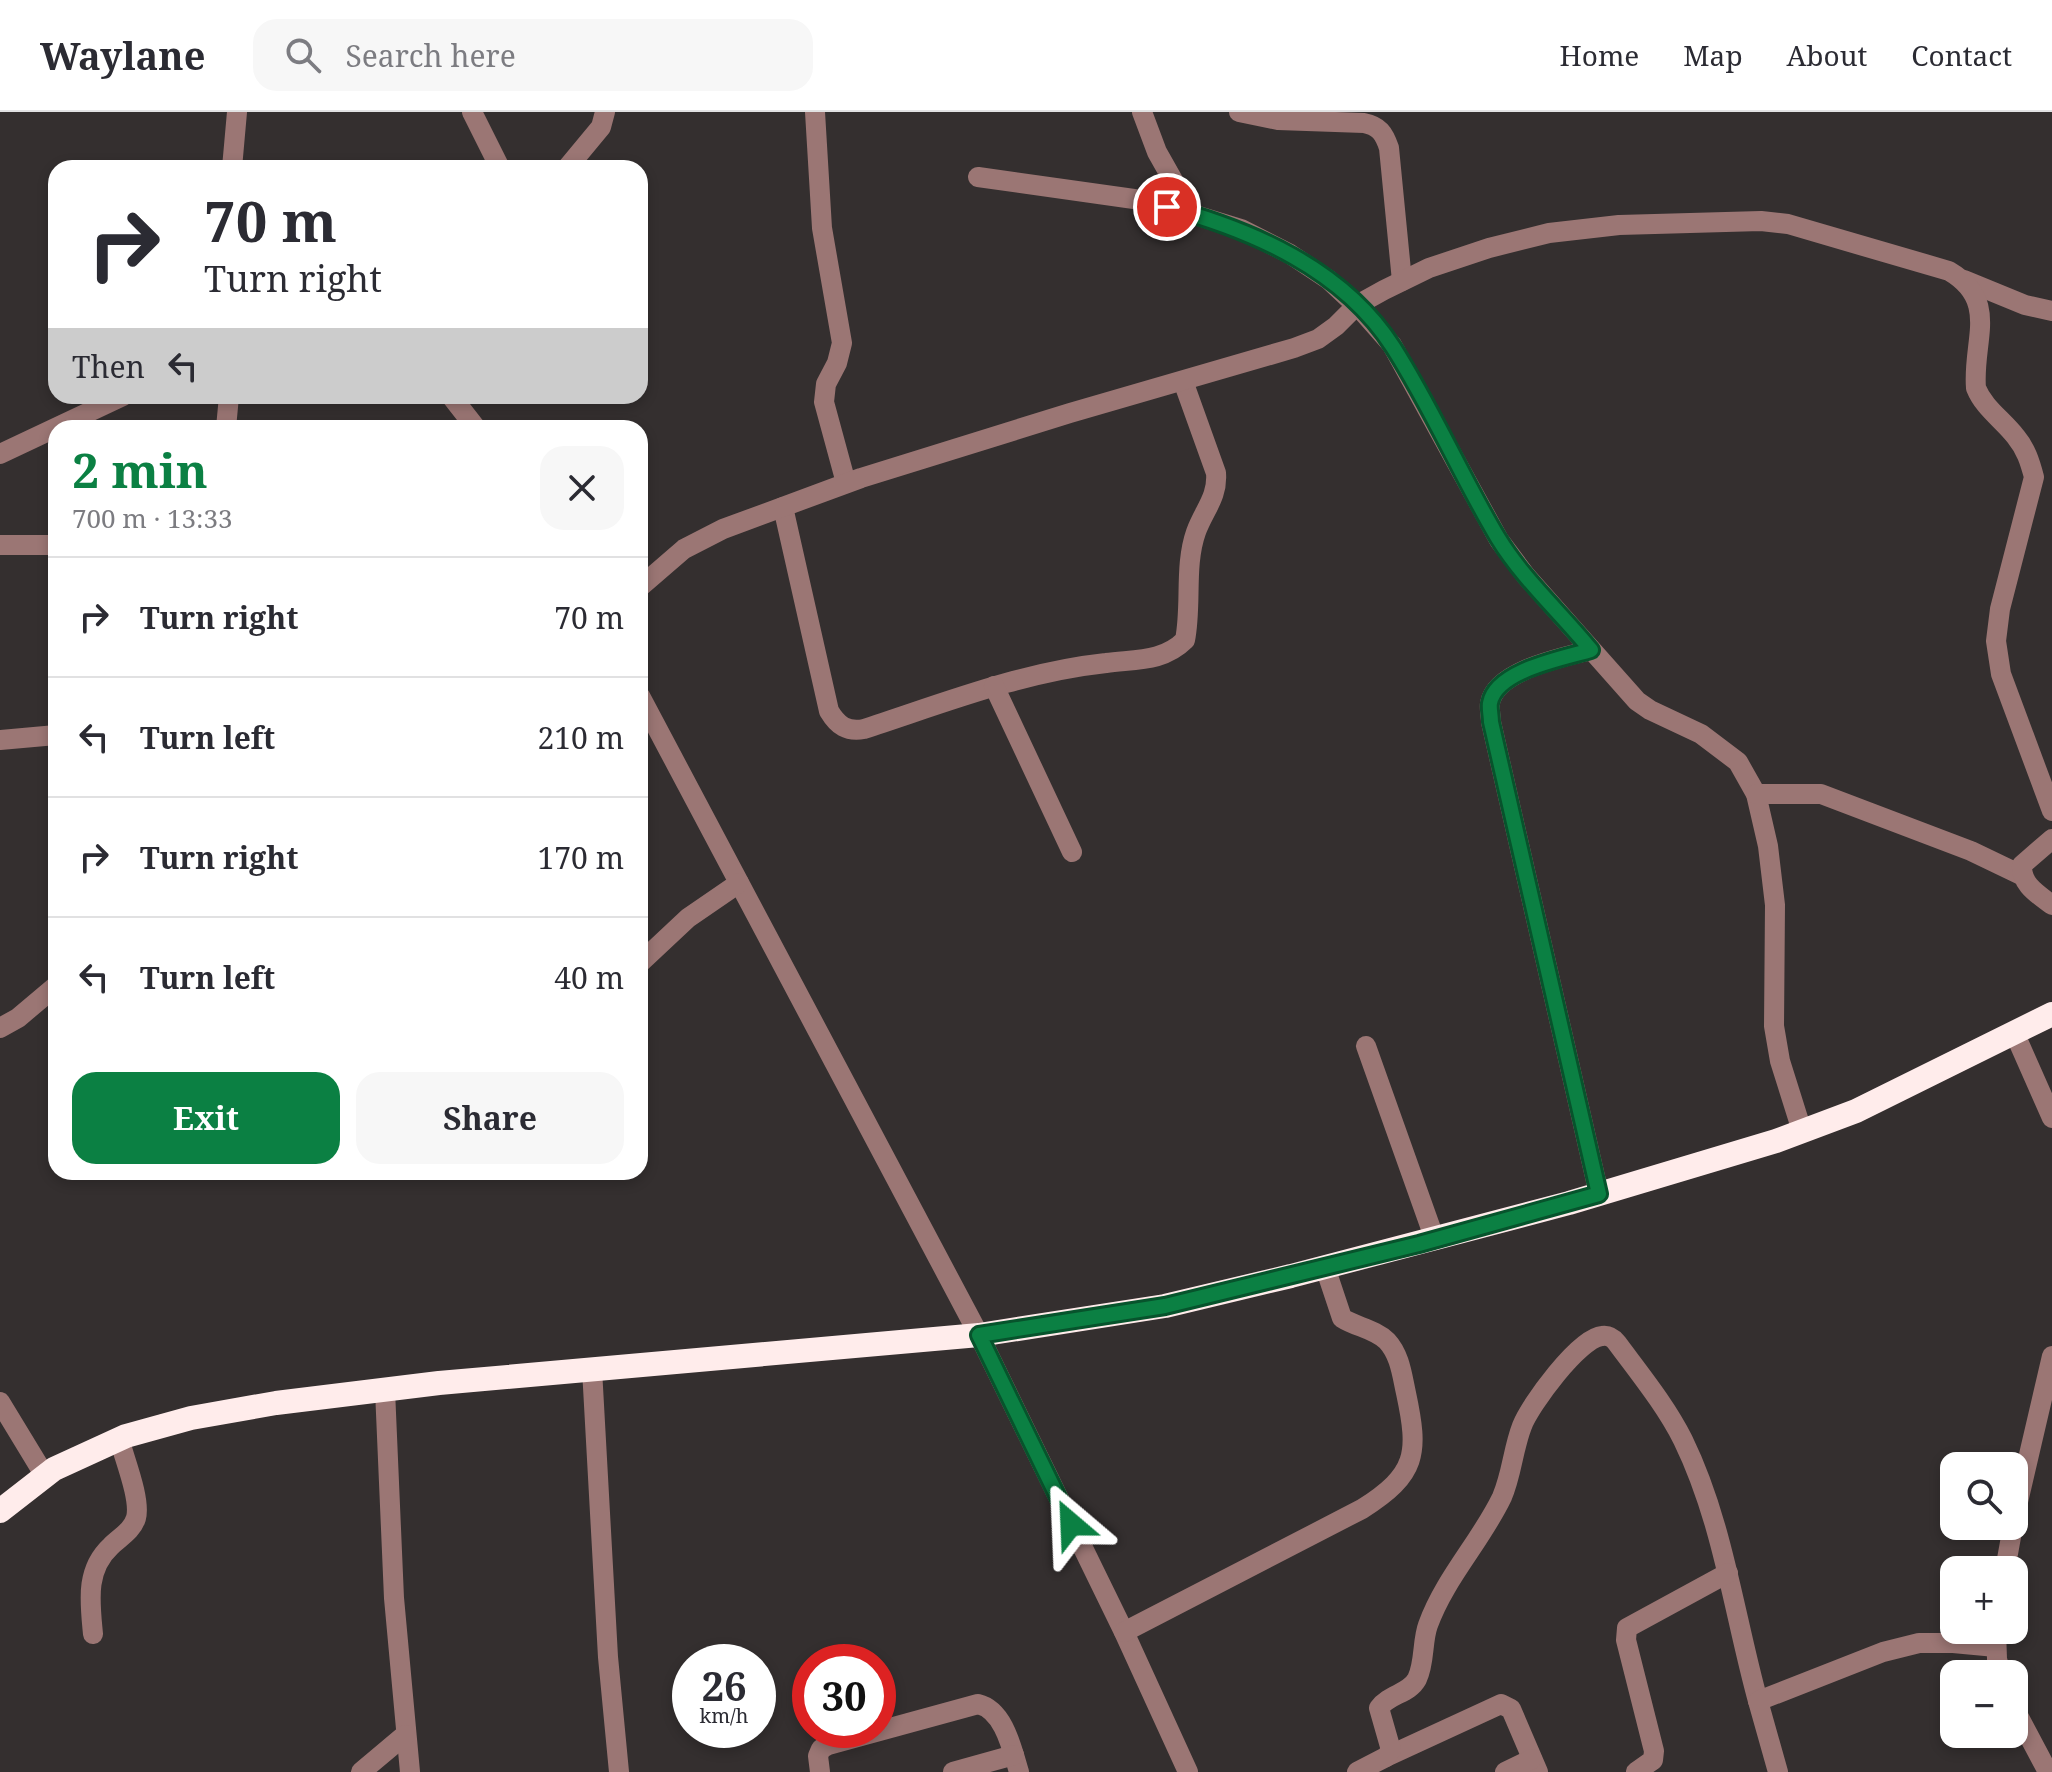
<!DOCTYPE html>
<html lang="en">
<head>
<meta charset="utf-8">
<style>
  :root { --surface:#fff; --page:#f7f7f7; --text:#2b2b33; --muted:#7c7c81; --line:#e1e1e2; --accent:#0b8043 }
  body { margin:0; font-family:"Noto Serif",serif; background:var(--page); color:var(--text); height:100vh; display:flex; flex-direction:column; font-size:30px; white-space:nowrap }
  * { box-sizing:border-box; margin:0 }
  p { font-size:26px; color:var(--muted) }
  .icon { flex:none; width:44px; height:44px; fill:none; stroke:currentColor; stroke-width:2; stroke-linecap:round; stroke-linejoin:round }
  .map { position:relative; flex:1; overflow:hidden }
  .drawer { position:absolute; left:48px; top:308px; width:600px; height:760px; display:flex; flex-direction:column; background:var(--surface); border-radius:24px; box-shadow:0 4px 12px #0003 }
  .drawer>* { flex:none }
  .top-card { position:absolute; left:48px; top:48px; width:600px; height:244px; border-radius:24px; box-shadow:0 4px 12px #0003; background:#fff; color:var(--text); overflow:hidden }
  .tools { position:absolute; left:1940px; top:1340px; display:grid; gap:16px }
  .tools a { display:grid; place-items:center; width:88px; height:88px; border-radius:16px; background:var(--surface); box-shadow:0 4px 12px #0003; font-size:40px }
  .speed { position:absolute; left:672px; top:1532px; display:flex; gap:16px; font-size:40px; font-weight:700; text-align:center }
  .speed>* { display:grid; place-content:center; width:104px; height:104px; border-radius:50%; background:var(--surface); box-shadow:0 4px 12px #0003; line-height:1 }
  .speed small { font-size:20px; font-weight:400 }
  .speed .limit { border:12px solid #d22; background:#fff; color:#111 }
  .pin { position:absolute; display:grid; place-items:center; width:68px; height:68px; color:#fff; margin:-34px; border:4px solid #fff; border-radius:50%; box-shadow:0 2px 8px #0007 }
  .me { position:absolute; width:88px; margin:-44px; rotate:334deg; stroke-linejoin:round; filter:drop-shadow(0 0 6px #0008) }
  .turn { display:flex; align-items:center; gap:28px; height:168px; padding:0 24px; font-size:36px }
  .turn .icon { width:104px; height:104px; stroke-width:2.5 }
  .turn b { display:block; font-size:56px; line-height:68px }
  .then { display:flex; align-items:center; height:76px; padding:0 24px; background:#0003; gap:16px; font-size:30px }
  .round { display:grid; place-items:center; flex:none; width:84px; height:84px; border-radius:24px; background:var(--page) }
  .overview { display:flex; align-items:center; justify-content:space-between; height:136px; padding:0 24px }
  h1 { font-size:48px; font-weight:700; line-height:60px; color:var(--accent) }
  .action { display:flex; gap:16px; margin-top:auto; padding:16px 24px }
  .action a { flex:1; height:92px; border-radius:24px; background:var(--accent); color:#fff; font-size:32px; font-weight:700; line-height:92px; text-align:center }
  .action a+a { background:var(--page); color:var(--text) }
  ul { padding:0; list-style:none }
  li { display:flex; align-items:center; gap:24px; height:120px; padding:0 24px; border-top:2px solid var(--line) }
  li div { flex:1 }
  li b { display:block; font-size:30px }
  li em { font-style:normal }
  header { display:flex; align-items:center; gap:48px; box-sizing:border-box; height:112px; padding:0 40px; background:var(--surface); border-bottom:2px solid var(--line) }
  header strong { font-size:38px }
  nav { display:flex; gap:44px; margin-inline-start:auto; font-size:28px }
  .search { width:560px; height:72px; background:var(--page); display:flex; align-items:center; gap:20px; box-sizing:border-box; padding:0 28px; border-radius:24px; color:var(--muted); font-size:30px }
  .map>svg:first-child { display:block }
</style>
</head>
<body>
<header>
<strong>Waylane</strong>
<div class="search"><svg class="icon" aria-label="search" viewBox="0 0 24 24"><circle cx="10" cy="10" r="6"/><path d="M15 15l6 6"/></svg>Search here</div>
<nav><a>Home</a><a>Map</a><a>About</a><a>Contact</a></nav>
</header>
<div class="map">
<svg width="2052" height="1660" viewBox="0 0 2052 1660">
  <rect width="100%" height="100%" fill="#342f2f"/>
  <g fill="none" stroke-linecap="round" stroke-linejoin="round">
    <g stroke="#9b7674" stroke-width="20">
      <polyline points="472,0 500,56"/>
      <polyline points="815,0 822,116 842,231 837,251 826,272 824,290 846,371"/>
      <polyline points="1142,0 1157,40 1192,102"/>
      <path d="M1239 0 1278 8 1364 11C1379 14 1384 21 1389 36L1402 169"/>
      <polyline points="232,56 237,0"/>
      <polyline points="567,56 601,15 605,0"/>
      <polyline points="978,65 1141,88 1192,102 1241,117 1290,142 1329,168 1362,199 1392,233 1499,428 1526,464 1637,589 1650,598 1701,622 1738,650 1756,682 1768,734 1775,793 1774,914 1780,949 1802,1019"/>
      <polyline points="1964,168 2025,193 2052,199"/>
      <polyline points="451,284 476,316"/>
      <polyline points="226,316 229,284"/>
      <polyline points="0,342 123,284"/>
      <path d="M783 395 829 599C838 614 847 620 864 617 944 591 1022 560 1106 551 1136 547 1163 550 1185 528 1192 493 1184 454 1196 420 1204 398 1218 385 1216 361L1183 269"/>
      <polyline points="0,433 56,433"/>
      <path d="M640 475 684 437 723 417 861 366 1070 301 1294 236 1318 227 1336 214 1357 193 1384 178 1429 156 1489 136 1549 121 1619 113 1761 109 1788 112 1949 159C2000 189 1972 229 1976 276 1984 296 2003 308 2016 325 2026 337 2030 350 2034 365L2000 497 1996 529 2001 562 2052 699"/>
      <path d="M1591 538C1564 545 1496 558 1490 591 1489 597 1491 604 1491 610L1599 1082"/>
      <polyline points="994,574 1072,740"/>
      <polyline points="640,584 979,1223 1124,1520 1188,1660"/>
      <polyline points="0,628 56,623"/>
      <polyline points="1756,682 1821,682 1971,739 2021,763"/>
      <path d="M2052 727 2022 753C2021 773 2038 782 2052 793"/>
      <polyline points="640,851 688,806 739,771"/>
      <polyline points="0,916 18,906 56,874"/>
      <polyline points="2014,920 2052,1006"/>
      <polyline points="1366,934 1435,1128"/>
      <polyline points="592,1257 608,1545 619,1660"/>
      <polyline points="385,1278 394,1486 410,1660"/>
      <polyline points="0,1290 45,1364"/>
      <polyline points="2014,1407 2052,1244"/>
      <polyline points="2005,1458 2013,1414"/>
      <polyline points="1996,1518 1997,1547 2001,1562"/>
      <path d="M1124 1520 1362 1397C1417 1362 1419 1342 1406 1281 1402 1263 1400 1243 1387 1229 1375 1217 1356 1215 1342 1206L1325 1155"/>
      <path d="M93 1522C90 1490 85 1458 111 1434 120 1425 132 1419 136 1406 141 1387 124 1346 119 1326"/>
      <polyline points="2014,1596 2048,1660"/>
      <polyline points="1386,1645 1501,1592 1511,1597 1538,1660"/>
      <polyline points="361,1660 405,1623"/>
      <path d="M820 1660 818 1644 821 1637 828 1633 978 1592C1004 1598 1012 1637 1019 1660"/>
      <polyline points="953,1660 1014,1643"/>
      <path d="M1357 1660 1386 1645 1391 1638 1379 1596C1389 1582 1409 1582 1417 1567 1425 1551 1422 1529 1428 1513 1445 1466 1481 1429 1502 1385 1512 1362 1513 1337 1522 1314 1530 1293 1579 1226 1602 1224 1609 1223 1613 1226 1617 1231 1640 1262 1666 1294 1683 1328 1723 1410 1734 1502 1758 1589"/>
      <polyline points="1505,1660 1532,1647"/>
      <polyline points="1636,1660 1653,1648 1654,1639 1626,1528 1627,1516 1728,1461"/>
      <polyline points="1778,1660 1758,1589 1883,1540 1919,1531 1953,1531 1996,1535"/>
    </g>
    <polyline stroke="#ffeceb" stroke-width="24" points="0,1399 54,1357 126,1324 191,1306 276,1291 439,1271 979,1223 1165,1194 1291,1164 1569,1091 1776,1029 1856,999 2052,902"/>
  </g>
  <g fill="none" stroke-linecap="round" stroke-linejoin="round">
    <defs>
      <path id="route" d="M1071 1412 979 1223 1165 1194 1419 1132 1599 1082 1491 610C1491 604 1489 596 1490 591 1496 558 1564 546 1591 538 1561 501 1523 467 1498 426 1461 364 1432 296 1393 235 1343 157 1252 118 1167 95"/>
    </defs>
    <use href="#route" stroke="#07532c" stroke-width="20"/>
    <use href="#route" stroke="#0b8043" stroke-width="14"/>
  </g>
</svg>
<div class="tools">
<a><svg class="icon" aria-label="search" viewBox="0 0 24 24"><circle cx="10" cy="10" r="6"/><path d="M15 15l6 6"/></svg></a>
<a>+</a>
<a>−</a>
</div>
<div class="speed"><div>26<small>km/h</small></div><div class="limit">30</div></div>
<div class="pin" style="left:1167px;top:95px;background:#d93025"><svg class="icon" aria-label="arrive" viewBox="0 0 24 24"><path d="M6 21V4h12l-3 4 3 4H6"/></svg></div>
<svg class="me" style="left:1071px;top:1412px" viewBox="-20 -20 40 40"><path d="M0-17L14 15 0 8-14 15z" fill="#0b8043" stroke="#fff" stroke-width="4"/></svg>
<div class="top-card">
<div class="turn"><svg class="icon" aria-label="right" viewBox="0 0 24 24"><path d="M7 20v-9h11M14 6l5 5-5 5"/></svg><div><b>70 m</b>Turn right</div></div>
<div class="then">Then<svg class="icon" aria-label="left" viewBox="0 0 24 24"><path d="M17 20v-9H6M10 6l-5 5 5 5"/></svg></div>
</div>
<section class="drawer">
<div class="overview"><div><h1>2 min</h1><p>700 m · 13:33</p></div><a class="round"><svg class="icon" aria-label="close" viewBox="0 0 24 24"><path d="M6 6l12 12M18 6L6 18"/></svg></a></div>
<ul>
<li><svg class="icon" aria-label="right" viewBox="0 0 24 24"><path d="M7 20v-9h11M14 6l5 5-5 5"/></svg><div><b>Turn right</b></div><em>70 m</em></li>
<li><svg class="icon" aria-label="left" viewBox="0 0 24 24"><path d="M17 20v-9H6M10 6l-5 5 5 5"/></svg><div><b>Turn left</b></div><em>210 m</em></li>
<li><svg class="icon" aria-label="right" viewBox="0 0 24 24"><path d="M7 20v-9h11M14 6l5 5-5 5"/></svg><div><b>Turn right</b></div><em>170 m</em></li>
<li><svg class="icon" aria-label="left" viewBox="0 0 24 24"><path d="M17 20v-9H6M10 6l-5 5 5 5"/></svg><div><b>Turn left</b></div><em>40 m</em></li>
</ul>
<div class="action"><a>Exit</a><a>Share</a></div>
</section>
</div>
</body>
</html>
